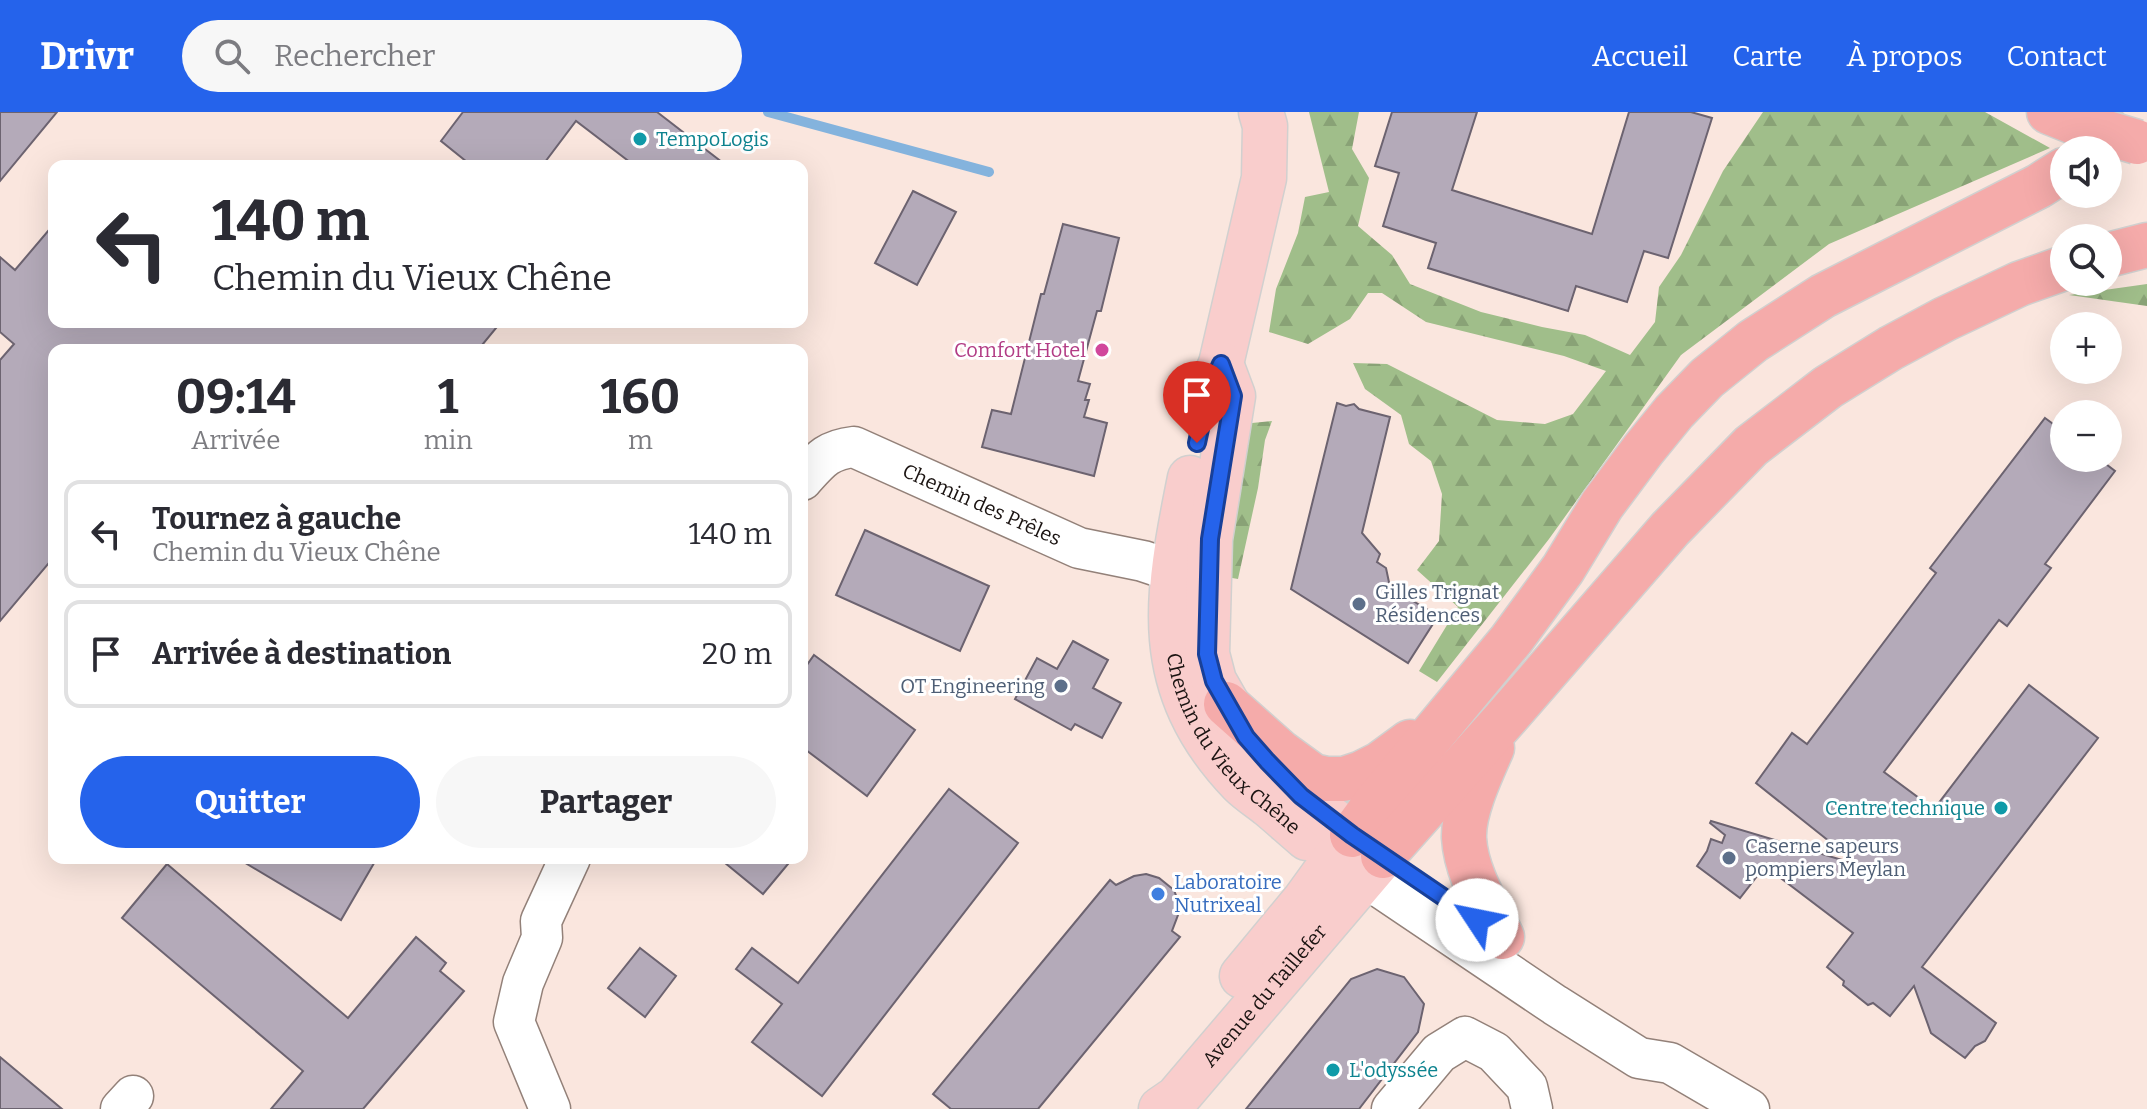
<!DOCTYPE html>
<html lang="fr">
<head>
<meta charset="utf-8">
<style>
  :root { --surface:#fff; --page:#f7f7f7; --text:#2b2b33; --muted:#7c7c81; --line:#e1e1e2; --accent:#2563eb }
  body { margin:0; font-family:Bitter,serif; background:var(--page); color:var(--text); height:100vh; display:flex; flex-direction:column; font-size:30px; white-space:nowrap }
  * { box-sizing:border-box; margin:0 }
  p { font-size:26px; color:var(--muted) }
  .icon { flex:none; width:44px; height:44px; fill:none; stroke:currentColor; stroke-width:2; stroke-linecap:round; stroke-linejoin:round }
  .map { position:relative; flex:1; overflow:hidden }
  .details { position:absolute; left:48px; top:232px; width:760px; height:520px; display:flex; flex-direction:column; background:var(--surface); border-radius:16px; box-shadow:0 8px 32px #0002 }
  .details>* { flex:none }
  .guide { position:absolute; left:48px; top:48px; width:760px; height:168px; border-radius:16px; box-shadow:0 8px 32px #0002; background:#fff; color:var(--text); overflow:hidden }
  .tools { position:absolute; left:2050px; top:24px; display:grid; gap:16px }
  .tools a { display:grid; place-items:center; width:72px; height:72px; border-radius:50%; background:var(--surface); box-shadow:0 8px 32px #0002; font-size:40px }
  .pin { position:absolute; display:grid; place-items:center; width:68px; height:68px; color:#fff; margin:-82px -34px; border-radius:50% 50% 50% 0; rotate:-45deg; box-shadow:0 0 8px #0007 }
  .pin .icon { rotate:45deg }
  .me { position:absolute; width:88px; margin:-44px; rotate:304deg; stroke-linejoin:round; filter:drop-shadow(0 0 6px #0008) }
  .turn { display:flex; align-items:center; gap:28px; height:168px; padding:0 32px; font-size:36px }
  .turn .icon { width:104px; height:104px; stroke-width:2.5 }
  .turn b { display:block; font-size:56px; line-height:68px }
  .eta { display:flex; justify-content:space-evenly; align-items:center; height:136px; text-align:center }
  .eta b { font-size:48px; font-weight:700; line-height:56px }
  .button { display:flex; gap:16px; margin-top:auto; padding:16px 32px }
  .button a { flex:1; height:92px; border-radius:48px; background:var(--accent); color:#fff; font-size:32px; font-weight:700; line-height:92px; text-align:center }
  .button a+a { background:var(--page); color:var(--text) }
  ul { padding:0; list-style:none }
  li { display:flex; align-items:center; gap:24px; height:108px; margin:0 16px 12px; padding:0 16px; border:4px solid var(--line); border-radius:16px }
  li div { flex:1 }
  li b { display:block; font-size:30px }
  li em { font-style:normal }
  header { display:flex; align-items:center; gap:48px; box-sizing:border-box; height:112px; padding:0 40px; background:var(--accent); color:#fff }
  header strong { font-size:38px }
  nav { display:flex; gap:44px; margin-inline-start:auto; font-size:28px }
  .search { width:560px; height:72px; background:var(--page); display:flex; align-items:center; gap:20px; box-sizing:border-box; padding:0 28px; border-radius:44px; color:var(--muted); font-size:30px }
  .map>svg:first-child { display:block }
</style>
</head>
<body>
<header>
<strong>Drivr</strong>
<div class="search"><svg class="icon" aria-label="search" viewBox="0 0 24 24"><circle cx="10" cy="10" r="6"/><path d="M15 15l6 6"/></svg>Rechercher</div>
<nav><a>Accueil</a><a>Carte</a><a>À propos</a><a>Contact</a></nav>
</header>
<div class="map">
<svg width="2147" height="997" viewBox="0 0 2147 997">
  <defs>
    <pattern id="forest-firs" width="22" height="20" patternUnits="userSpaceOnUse" patternTransform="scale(2)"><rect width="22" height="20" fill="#a0be8a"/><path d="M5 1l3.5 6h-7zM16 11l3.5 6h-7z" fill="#89a276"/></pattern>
  </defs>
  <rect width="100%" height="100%" fill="#fae6de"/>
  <g fill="url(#forest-firs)">
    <polygon points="1309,0 1359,0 1352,37 1369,66 1358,114 1392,143 1410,172 1481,200 1542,215 1585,223 1630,243 1655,210 1659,175 1681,143 1723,59 1763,0 1985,0 2050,36 1829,132 1681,243 1549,427 1437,570 1419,559 1458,495 1417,458 1439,429 1442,382 1431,349 1409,332 1401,303 1365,277 1353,251 1387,252 1497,308 1545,312 1573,302 1606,259 1564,244 1426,210 1382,181 1368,181 1350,207 1308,232 1269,220 1276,177 1298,121 1305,85 1329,80"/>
    <polygon points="2147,172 2147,194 2069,183"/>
    <polygon points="1272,309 1265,328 1258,376 1238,467 1215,463 1234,337 1252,311"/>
  </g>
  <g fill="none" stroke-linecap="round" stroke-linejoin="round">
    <polyline stroke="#84b3dd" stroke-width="10" points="768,0 989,60"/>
  </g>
  <g fill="#b4aab9" stroke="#6c6370" stroke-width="2">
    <polygon points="0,0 57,0 0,69"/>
    <polygon points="463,0 657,0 727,54 635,54 576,9 542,54 472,54 441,29"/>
    <polygon points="1392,0 1477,0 1452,78 1592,122 1629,0 1691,0 1712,6 1668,146 1644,139 1627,190 1576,174 1568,199 1428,156 1436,131 1383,114 1399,61 1375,54"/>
    <polygon points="913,79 956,100 917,173 875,151"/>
    <polygon points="54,112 54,210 501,210 478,238 54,238 54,445 0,509 0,248 14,232 0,220 0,145 15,158"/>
    <polygon points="1063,112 1119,126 1101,199 1097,199 1078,269 1090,272 1085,288 1089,288 1084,305 1107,311 1094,364 982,335 992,298 1011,302 1041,182 1044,182"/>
    <polygon points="1337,291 1346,294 1354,292 1359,297 1390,305 1362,421 1380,442 1377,450 1386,456 1390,475 1438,504 1408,551 1291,477"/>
    <polygon points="2045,306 2064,320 2064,346 2098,346 2115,359 2045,452 2051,456 2007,514 1999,508 1884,660 1934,697 2029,573 2098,626 1922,855 1996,911 1985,929 1975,934 1965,946 1931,921 1914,874 1890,904 1873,891 1868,893 1843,873 1844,869 1827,855 1853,821 1765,754 1740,786 1697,754 1707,739 1711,727 1722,731 1725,723 1710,711 1711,709 1859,753 1756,671 1792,621 1807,632 1936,461 1930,456"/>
    <polygon points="865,418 989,474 960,539 836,483"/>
    <polygon points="1073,529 1108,548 1093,576 1121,591 1102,626 1075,612 1071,618 1015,587 1037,546 1057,557"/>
    <polygon points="814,543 915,618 867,684 802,635 802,560"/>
    <polygon points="949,677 1018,731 822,984 752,930 782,892 736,857 752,836 798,871"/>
    <polygon points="237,746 377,746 341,808"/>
    <polygon points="719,746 793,746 763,782"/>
    <polygon points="167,752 348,906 416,825 446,851 440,859 464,879 363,997 271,997 303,959 122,806"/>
    <polygon points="1146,762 1159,766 1174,778 1178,789 1178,803 1172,819 1180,825 1038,997 951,997 933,982 1110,768 1116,773 1134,764"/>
    <polygon points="640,836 676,864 645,905 608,876"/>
    <polygon points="1377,857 1404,865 1424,892 1418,920 1359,997 1246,997 1351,867"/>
    <polygon points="0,945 62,997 0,997"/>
  </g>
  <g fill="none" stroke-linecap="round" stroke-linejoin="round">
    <polyline stroke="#d8c6bf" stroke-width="44" stroke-dasharray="44 22" stroke-linecap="butt" points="2096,38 2147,2"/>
    <defs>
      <g id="minor">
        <path id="s1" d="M802 368C820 348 827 338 854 335L1079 436 1143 449 1173 459"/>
        <polyline points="1365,765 1555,893 1639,946 1670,951 1749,997"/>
        <polyline points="121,997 133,984"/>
        <polyline points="550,997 514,910 523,871 542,826 541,809 570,746"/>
        <polyline points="1392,997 1439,941 1465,925 1494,940 1527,975 1532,997"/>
      </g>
      <g id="major">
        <polyline points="1209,280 1221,252 1264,66 1265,14 1261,0"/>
        <path id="s2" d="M1190 366C1166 485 1149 575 1241 671 1249 679 1260 686 1270 694 1282 704 1294 715 1307 726"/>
        <polyline points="1242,864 1305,788 1352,723"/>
        <path id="s3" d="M1161 997 1177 986 1383 744 1352 723 1301 684 1267 649 1246 625 1214 569 1207 542 1210 427 1233 284 1221 252"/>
      </g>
      <g id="highway">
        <polyline points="2049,0 2084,14"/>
        <polyline points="2108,143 2147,133"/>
        <polyline points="1226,592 1280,640 1313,664 1326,667 1344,667 1362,661 1380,652 1410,630"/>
        <path d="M1492 636C1481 661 1463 699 1464 726 1466 761 1487 794 1502 825"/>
        <polyline points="1352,723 1377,689 1511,528 1563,457 1602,393 1643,338 1674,300 1707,266 1753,229 1823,184 2039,74 2064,58"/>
        <polyline points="1383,744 1504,608 1670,417 1751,334 1828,275 1891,236 1945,207 2019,172 2064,156"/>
      </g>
    </defs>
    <use href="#minor" stroke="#938179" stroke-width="43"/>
    <use href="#major" stroke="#d1d0cf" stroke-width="47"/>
    <use href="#highway" stroke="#d1d0cf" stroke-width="47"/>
    <use href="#minor" stroke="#fff" stroke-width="40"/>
    <use href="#major" stroke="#f9cdcc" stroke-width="44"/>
    <use href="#highway" stroke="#f5abaa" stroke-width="44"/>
    <defs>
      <polyline id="highway-bridge" points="2084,14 2137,30"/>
    </defs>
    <use href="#highway-bridge" stroke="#d1d0cf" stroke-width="47" stroke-linecap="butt"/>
    <use href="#highway-bridge" stroke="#f5abaa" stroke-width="44"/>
  </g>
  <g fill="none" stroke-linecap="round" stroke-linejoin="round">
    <defs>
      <polyline id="route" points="1197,331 1207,284 1221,252 1233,284 1210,427 1207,542 1214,569 1246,625 1267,649 1301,684 1352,723 1477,808"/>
    </defs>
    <use href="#route" stroke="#184099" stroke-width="20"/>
    <use href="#route" stroke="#2563eb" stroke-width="14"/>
  </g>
  <g fill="#0f9aa8" stroke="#fff" stroke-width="3">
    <circle cx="640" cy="27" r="8"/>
    <circle cx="2001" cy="696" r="8"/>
    <circle cx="1333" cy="958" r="8"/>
  </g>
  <circle fill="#d1479c" stroke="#fff" stroke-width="3" cx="1102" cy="238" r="8"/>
  <g fill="#5c6f8a" stroke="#fff" stroke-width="3">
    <circle cx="1359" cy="492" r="8"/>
    <circle cx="1061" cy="574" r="8"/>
    <circle cx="1729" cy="746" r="8"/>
  </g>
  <circle fill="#3f7fe0" stroke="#fff" stroke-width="3" cx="1158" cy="782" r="8"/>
  <g text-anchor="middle" stroke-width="6" stroke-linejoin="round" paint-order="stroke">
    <g font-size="20" fill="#0d838f" stroke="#fff" text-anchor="start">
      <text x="656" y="34">TempoLogis</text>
      <text x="1985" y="703" text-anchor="end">Centre technique</text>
      <text x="1349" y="965">L'odyssée</text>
    </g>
    <g font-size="20" fill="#b23c85" stroke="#fff" text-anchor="end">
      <text x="1086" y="245">Comfort Hotel</text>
    </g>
    <g font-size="20" fill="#1a1311" stroke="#fff">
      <text dy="7" stroke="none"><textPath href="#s1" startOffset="204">Chemin des Prêles</textPath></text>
      <text dy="7" stroke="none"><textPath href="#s2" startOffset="288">Chemin du Vieux Chêne</textPath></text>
      <text dy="7" stroke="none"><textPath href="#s3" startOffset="154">Avenue du Taillefer</textPath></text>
    </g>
    <g font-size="20" fill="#4e5e75" stroke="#fff" text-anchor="start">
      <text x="1375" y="487">Gilles Trignat<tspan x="1375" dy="23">Résidences</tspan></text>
      <text x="1045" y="581" text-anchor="end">OT Engineering</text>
      <text x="1745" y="741">Caserne sapeurs<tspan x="1745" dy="23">pompiers Meylan</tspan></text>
    </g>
    <g font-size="20" fill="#366cbe" stroke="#fff" text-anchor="start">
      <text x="1174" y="777">Laboratoire<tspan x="1174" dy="23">Nutrixeal</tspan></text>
    </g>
  </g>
</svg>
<div class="tools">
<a><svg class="icon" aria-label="sound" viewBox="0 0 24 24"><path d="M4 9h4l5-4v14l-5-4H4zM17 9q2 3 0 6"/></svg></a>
<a><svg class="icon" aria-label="search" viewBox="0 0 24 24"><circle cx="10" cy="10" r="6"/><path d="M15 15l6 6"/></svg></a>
<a>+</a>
<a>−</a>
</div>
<div class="pin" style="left:1197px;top:331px;background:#d93025"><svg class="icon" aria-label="arrive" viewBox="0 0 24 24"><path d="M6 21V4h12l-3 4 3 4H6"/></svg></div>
<svg class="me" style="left:1477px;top:808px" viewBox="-20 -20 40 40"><circle r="19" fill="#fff"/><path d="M0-13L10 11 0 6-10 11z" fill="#2563eb"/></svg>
<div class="guide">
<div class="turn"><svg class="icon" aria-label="left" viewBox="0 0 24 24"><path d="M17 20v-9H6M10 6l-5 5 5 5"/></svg><div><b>140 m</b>Chemin du Vieux Chêne</div></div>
</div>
<section class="details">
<div class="eta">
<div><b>09:14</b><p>Arrivée</p></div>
<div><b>1</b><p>min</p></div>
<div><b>160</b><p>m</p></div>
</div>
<ul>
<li><svg class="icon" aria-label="left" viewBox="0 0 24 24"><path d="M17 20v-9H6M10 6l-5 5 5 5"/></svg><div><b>Tournez à gauche</b><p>Chemin du Vieux Chêne</p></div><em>140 m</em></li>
<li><svg class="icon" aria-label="arrive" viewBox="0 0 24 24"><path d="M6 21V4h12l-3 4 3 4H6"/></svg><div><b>Arrivée à destination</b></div><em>20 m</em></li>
</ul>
<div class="button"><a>Quitter</a><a>Partager</a></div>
</section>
</div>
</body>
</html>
